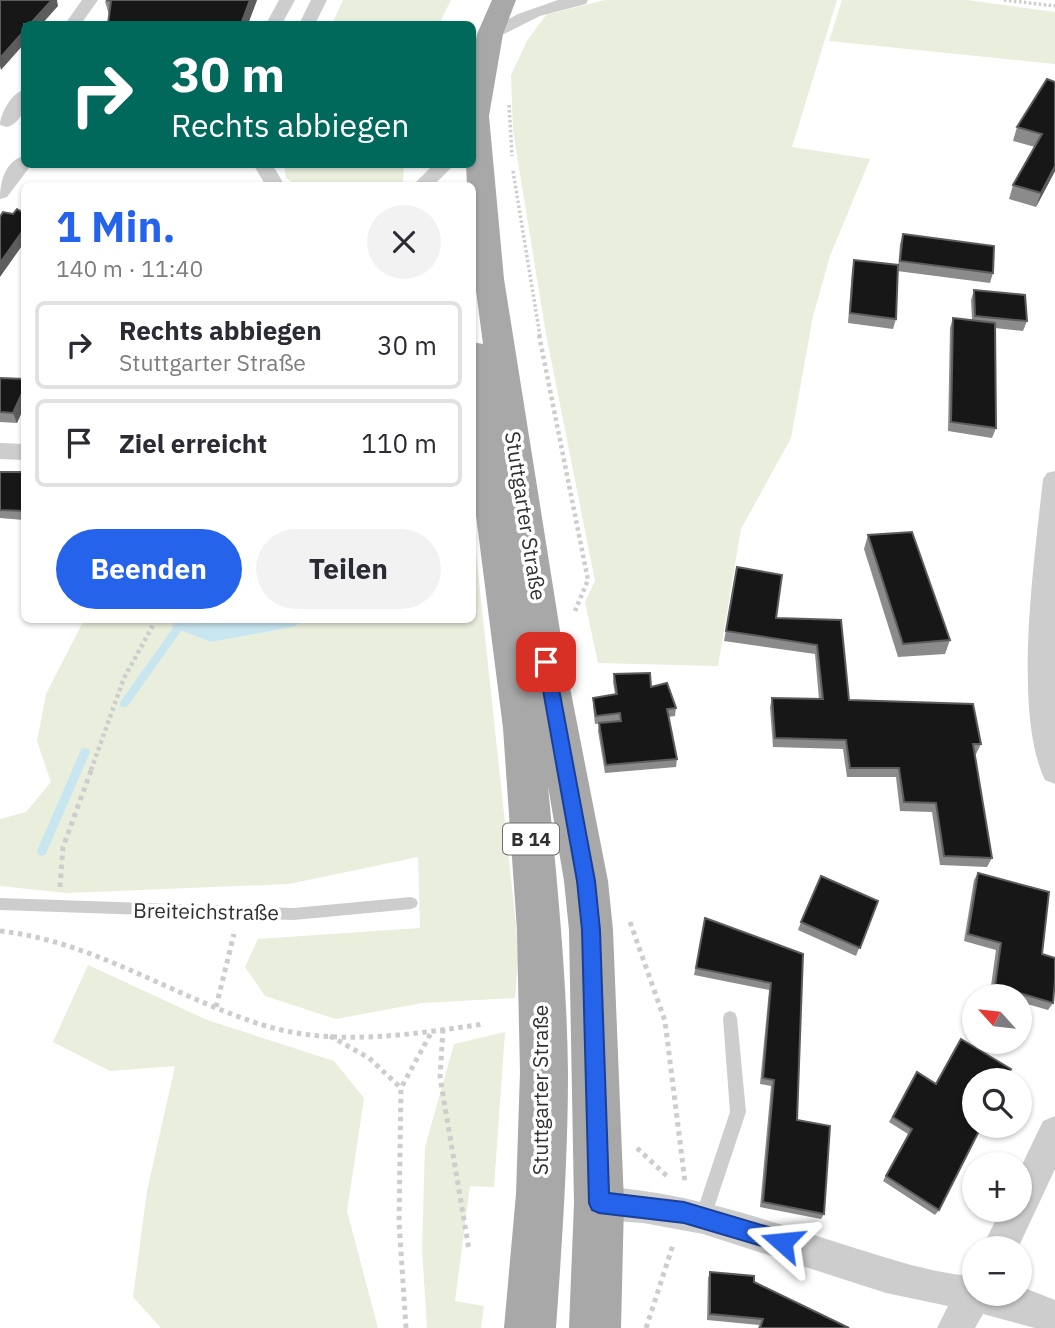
<!DOCTYPE html>
<html lang="de">
<head>
<meta charset="utf-8">
<style>
  :root { --surface:#fff; --page:#f2f2f3; --text:#2b2b33; --muted:#7c7c81; --line:#e1e1e2; --accent:#2563eb }
  body { margin:0; font-family:"IBM Plex Sans",sans-serif; background:var(--page); color:var(--text); height:100vh; display:flex; flex-direction:column; font-size:26px; white-space:nowrap }
  * { box-sizing:border-box; margin:0 }
  p { font-size:23px; color:var(--muted) }
  .icon { flex:none; width:38px; height:38px; fill:none; stroke:currentColor; stroke-width:2; stroke-linecap:round; stroke-linejoin:round }
  .map { position:relative; flex:1; overflow:hidden }
  .drawer { position:absolute; left:21px; top:182px; width:455px; height:441px; display:flex; flex-direction:column; background:var(--surface); border-radius:10px; box-shadow:0 2px 5px #0004 }
  .drawer>* { flex:none }
  .guide { position:absolute; left:21px; top:21px; width:455px; height:147px; border-radius:10px; box-shadow:0 2px 5px #0004; background:#00695c; color:#fff; overflow:hidden }
  .needle { width:46px; rotate:297deg }
  .controls { position:absolute; left:962px; top:984px; display:grid; gap:14px }
  .controls a { display:grid; place-items:center; width:70px; height:70px; border-radius:50%; background:var(--surface); box-shadow:0 2px 5px #0004; font-size:35px }
  .pin { position:absolute; display:grid; place-items:center; width:60px; height:60px; color:#fff; margin:-30px; border-radius:14px; box-shadow:0 4px 10px #0006 }
  .me { position:absolute; width:77px; margin:-38px; rotate:288deg; stroke-linejoin:round; filter:drop-shadow(0 0 5px #0008) }
  .turn { display:flex; align-items:center; gap:24px; height:147px; padding:0 35px; font-size:32px }
  .turn .icon { width:91px; height:91px; stroke-width:2.5 }
  .turn b { display:block; font-size:49px; line-height:60px }
  .round { display:grid; place-items:center; flex:none; width:74px; height:74px; border-radius:37px; background:var(--page) }
  .overview { display:flex; align-items:center; justify-content:space-between; height:119px; padding:0 35px }
  h1 { font-size:42px; font-weight:700; line-height:52px; color:var(--accent) }
  .button { display:flex; gap:14px; margin-top:auto; padding:14px 35px }
  .button a { flex:1; height:80px; border-radius:42px; background:var(--accent); color:#fff; font-size:28px; font-weight:700; line-height:80px; text-align:center }
  .button a+a { background:var(--page); color:var(--text) }
  ul { padding:0; list-style:none }
  li { display:flex; align-items:center; gap:21px; height:88px; margin:0 14px 10px; padding:0 21px; border:4px solid var(--line); border-radius:10px }
  li div { flex:1 }
  li b { display:block; font-size:26px }
  li em { font-style:normal }
  .map>svg:first-child { display:block }
</style>
</head>
<body>
<div class="map">
<svg width="1055" height="1328" viewBox="0 0 1055 1328">
  <rect width="100%" height="100%" fill="#fff"/>
  <g fill="#e9eedd">
    <polygon points="343,0 451,0 439,24 332,24"/>
    <polygon points="605,0 837,0 792,147 870,159 830,256 813,316 791,438 741,529 718,666 598,663 585,602 595,581 546,334 513,131 511,75 527,41 546,15"/>
    <polygon points="842,0 967,0 1055,12 1055,64 829,41"/>
    <polygon points="284,165 404,165 403,181 394,186 296,185 286,178"/>
    <polygon points="473,525 519,953 515,998 422,1003 336,1019 265,996 245,967 258,939 420,928 418,857 289,884 67,893 0,886 0,819 26,812 51,782 37,741 46,694 84,620 176,620 173,627 211,642 293,627 307,620 472,620"/>
    <polygon points="88,965 207,1020 334,1061 364,1098 347,1211 378,1328 161,1328 133,1297 147,1191 175,1066 110,1071 53,1042"/>
    <polygon points="505,1032 494,1187 470,1186 455,1301 484,1306 481,1328 427,1328 422,1249 425,1147 454,1044"/>
  </g>
  <polygon fill="#c8e6f0" points="176,620 307,620 293,627 211,642 172,627"/>
  <g fill="none" stroke-linecap="round" stroke-linejoin="round">
    <g fill="#c8e6f0" fill-rule="evenodd">
      <polygon points="178,624 181,625 183,628 181,631 127,707 121,707 119,704 121,701 175,625"/>
      <polygon points="85,748 89,749 90,752 47,851 46,854 42,856 38,854 37,851 80,752 81,749"/>
    </g>
    <g stroke="#cdcdcd" stroke-width="3.5" stroke-dasharray="2.5 2.5" stroke-linecap="butt">
      <polyline points="1004,0 1055,6"/>
      <polyline points="509,105 512,156"/>
      <polyline points="513,171 540,336"/>
    </g>
    <g stroke="#cdcdcd" stroke-width="4.5" stroke-dasharray="3.5 3.5" stroke-linecap="butt">
      <polyline points="539,335 588,580 575,611"/>
      <polyline points="91,770 124,678 156,620"/>
    </g>
    <g stroke="#cdcdcd" stroke-width="5" stroke-dasharray="4.5 4.5" stroke-linecap="butt">
      <polyline points="60,887 63,847 92,768"/>
      <polyline points="630,922 665,1021 685,1182"/>
      <path d="M0 931C94 941 177 999 266 1026 337 1047 413 1034 484 1024"/>
      <polyline points="216,1007 234,934"/>
      <polyline points="443,1029 440,1077 469,1250"/>
      <polyline points="330,1036 369,1058 401,1088"/>
      <polyline points="637,1148 669,1178"/>
      <polyline points="406,1328 399,1222 401,1088 431,1033"/>
      <polyline points="646,1328 673,1245"/>
    </g>
    <g fill="#cdcdcd" fill-rule="evenodd">
      <polygon points="411,897 416,899 418,903 416,907 411,909 294,920 0,910 0,898 294,908"/>
      <polygon points="730,1011 735,1013 737,1018 746,1112 709,1223 703,1225 697,1223 695,1217 730,1112 723,1018 725,1013"/>
    </g>
    <g fill="#cdcdcd" fill-rule="evenodd">
      <polygon points="82,0 98,0 81,24 65,24"/>
      <polygon points="279,0 295,0 282,24 266,24"/>
      <polygon points="311,0 327,0 315,24 299,24"/>
      <polygon points="558,0 588,0 586,4 540,16 496,38 490,39 481,34 518,14"/>
      <path d="M24 90C25 103 24 122 7 127L0 125C0 114 12 92 24 90Z"/>
      <path d="M24 156V164H32L7 197 0 199C0 182 5 161 24 156Z"/>
      <polygon points="253,164 272,164 285,186 266,186"/>
      <polygon points="434,164 455,164 433,186 412,186"/>
      <polygon points="0,443 24,444 24,460 0,459"/>
      <path d="M1055 471V784L1045 780C1012 712 1035 556 1043 479L1047 473Z"/>
      <polygon points="1055,1116 1055,1169 1018,1248 982,1248 1001,1209 1020,1209 1020,1169 1043,1121"/>
      <path d="M599 1186C685 1192 758 1217 839 1243 877 1255 936 1275 975 1276V1293H1020L1022 1287 1055 1300V1328H1035L983 1314 975 1328H937L948 1306 886 1293 703 1234 643 1223 599 1220 587 1215 582 1203 587 1191Z"/>
    </g>
    <path fill="#a8a8a8" fill-rule="evenodd" d="M492 0H516L503 34 489 116 504 279 565 662 608 881 613 930 624 1203 621 1328H569L574 1203 569 930 564 881 548 786C557 882 567 977 568 1073 568 1158 562 1243 556 1328H504L516 1194 520 1072 517 930 503 728 472 484V342L483 344 472 260V186H467L466 164H472V61L477 34Z"/>
  </g>
  <g fill="#8b8b8b">
    <polygon points="257,0 248,24 108,24 109,15 105,1"/>
    <polygon points="1055,82 1055,171 1036,207 1009,199 1013,185 1035,147 1013,141 1017,127"/>
    <polygon points="903,234 993,273 990,283 897,271 896,319 893,329 848,323 852,270 854,260 898,269 900,244"/>
    <polygon points="974,290 1027,321 1023,331 995,328 996,428 992,438 948,431 950,328 953,318 972,320 971,300"/>
    <polygon points="0,378 24,379 24,407 17,423 0,422"/>
    <polygon points="0,472 24,472 24,520 0,518"/>
    <polygon points="868,535 950,640 945,654 898,657 864,549"/>
    <polygon points="737,567 776,618 841,620 849,700 981,744 976,754 974,753 992,858 987,867 940,865 932,812 900,811 896,777 847,777 843,749 773,747 770,707 772,698 819,699 815,654 724,641"/>
    <polygon points="614,674 651,687 676,708 675,716 668,717 677,759 676,767 605,773 598,731 599,723 619,721 595,724 593,706 593,698 615,694 613,682"/>
    <polygon points="978,873 1053,1003 1048,1010 1020,1002 1020,996 999,996 990,993 996,950 964,941 974,880"/>
    <polygon points="878,901 856,956 798,930 801,922"/>
    <polygon points="705,918 803,954 797,1120 824,1214 821,1219 760,1207 771,1086 760,1084 769,990 694,975"/>
    <polygon points="961,1039 939,1210 935,1215 883,1181 908,1134 889,1122 913,1078 936,1084"/>
    <polygon points="710,1272 754,1282 849,1328 758,1328 759,1325 707,1320 708,1278"/>
  </g>
  <g fill="#5d5d5d">
    <polygon points="52,0 57,0 58,6 42,24 30,24"/>
    <polygon points="250,0 257,0 248,24 241,24"/>
    <polygon points="24,31 24,44 1,70 0,66 0,58"/>
    <polygon points="1055,166 1055,171 1036,207 1041,193"/>
    <polygon points="24,229 24,243 0,277 0,263"/>
    <polygon points="24,389 24,407 17,423 13,413"/>
  </g>
  <g fill="#171717" stroke="#5d5d5d" stroke-width="2">
    <polygon points="0,0 52,0 30,24 24,24 24,31 0,58"/>
    <polygon points="106,0 250,0 241,24 108,24 111,1"/>
    <polygon points="1047,79 1055,82 1055,166 1041,193 1013,185 1042,134 1017,127"/>
    <polygon points="17,209 24,213 24,229 0,263 0,217 3,212 13,214"/>
    <polygon points="903,234 994,246 993,273 900,261"/>
    <polygon points="854,260 898,265 896,319 850,313"/>
    <polygon points="974,290 1025,295 1027,321 975,316"/>
    <polygon points="953,318 995,323 996,428 951,422"/>
    <polygon points="0,378 24,379 24,389 13,413 0,412"/>
    <polygon points="0,472 24,472 24,511 0,510"/>
    <polygon points="912,532 950,640 903,644 868,535"/>
    <polygon points="737,567 782,575 776,618 841,620 849,700 973,704 981,744 973,744 992,858 944,856 936,803 904,802 899,768 850,768 846,740 775,738 772,698 823,699 817,645 726,631"/>
    <polygon points="650,673 651,687 667,683 676,708 667,709 677,759 606,765 599,723 621,721 620,713 596,716 593,698 617,694 614,674"/>
    <polygon points="978,873 1049,892 1042,954 1055,958 1055,980 1053,1003 995,986 1001,943 968,934"/>
    <polygon points="821,876 878,901 860,948 801,922"/>
    <polygon points="705,918 803,954 797,1120 830,1126 824,1214 763,1202 774,1080 763,1078 771,983 696,968"/>
    <polygon points="961,1039 1011,1069 1005,1080 975,1080 975,1125 982,1125 939,1210 886,1176 912,1129 893,1117 917,1072 936,1084"/>
    <polygon points="710,1272 754,1276 754,1282 849,1328 760,1328 763,1319 710,1314"/>
  </g>
  <polygon fill="#2563eb" stroke="#184099" stroke-width="2" points="546,656 554,662 595,881 600,930 609,1193 684,1202 782,1231 789,1234 792,1242 789,1249 782,1252 684,1223 599,1213 592,1210 589,1203 582,930 577,881 538,662"/>
  <g text-anchor="middle" stroke-width="7" stroke-linejoin="round" paint-order="stroke">
    <rect fill="#fff" stroke="#6e6e6e" stroke-width="2" x="503" y="823.5" width="56" height="31" rx="5"/>
    <g font-size="19" font-weight="bold" fill="#303030">
      <text x="531" y="846">B 14</text>
    </g>
    <g font-size="21" fill="#303030" stroke="#fff">
      <text transform="translate(525 516) rotate(81)" y="7">Stuttgarter Straße</text>
      <text transform="translate(206 912) rotate(1)" y="7">Breiteichstraße</text>
      <text transform="translate(541 1090) rotate(-90)" y="7">Stuttgarter Straße</text>
    </g>
  </g>
</svg>
<div class="controls">
<a><svg class="needle" viewBox="-14 -14 28 28"><path d="M0-13l5 13h-10z" fill="#e53935"/><path d="M0 13l5-13h-10z" fill="#7c7c81"/></svg></a>
<a><svg class="icon" aria-label="search" viewBox="0 0 24 24"><circle cx="10" cy="10" r="6"/><path d="M15 15l6 6"/></svg></a>
<a>+</a>
<a>−</a>
</div>
<div class="pin" style="left:546px;top:662px;background:#d93025"><svg class="icon" aria-label="arrive" viewBox="0 0 24 24"><path d="M6 21V4h12l-3 4 3 4H6"/></svg></div>
<svg class="me" style="left:782px;top:1242px" viewBox="-20 -20 40 40"><path d="M0-17L14 15 0 8-14 15z" fill="#2563eb" stroke="#fff" stroke-width="4"/></svg>
<div class="guide">
<div class="turn"><svg class="icon" aria-label="right" viewBox="0 0 24 24"><path d="M7 20v-9h11M14 6l5 5-5 5"/></svg><div><b>30 m</b>Rechts abbiegen</div></div>
</div>
<section class="drawer">
<div class="overview"><div><h1>1 Min.</h1><p>140 m · 11:40</p></div><a class="round"><svg class="icon" aria-label="close" viewBox="0 0 24 24"><path d="M6 6l12 12M18 6L6 18"/></svg></a></div>
<ul>
<li><svg class="icon" aria-label="right" viewBox="0 0 24 24"><path d="M7 20v-9h11M14 6l5 5-5 5"/></svg><div><b>Rechts abbiegen</b><p>Stuttgarter Straße</p></div><em>30 m</em></li>
<li><svg class="icon" aria-label="arrive" viewBox="0 0 24 24"><path d="M6 21V4h12l-3 4 3 4H6"/></svg><div><b>Ziel erreicht</b></div><em>110 m</em></li>
</ul>
<div class="button"><a>Beenden</a><a>Teilen</a></div>
</section>
</div>
</body>
</html>
